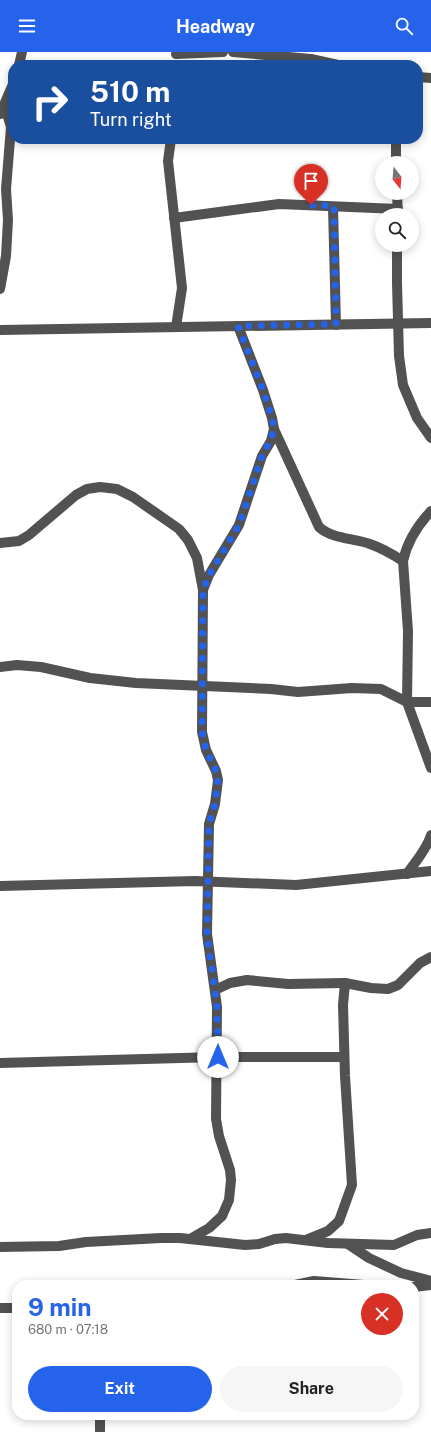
<!DOCTYPE html>
<html lang="en">
<head>
<meta charset="utf-8">
<style>
  :root { --surface:#fff; --page:#f6f6f6; --text:#222; --muted:#767676; --accent:#2563eb }
  body { margin:0; font-family:"Public Sans",sans-serif; background:var(--page); color:var(--text); height:100vh; display:flex; flex-direction:column; font-size:15px; white-space:nowrap }
  * { box-sizing:border-box; margin:0 }
  p { font-size:13px; color:var(--muted) }
  .icon { flex:none; width:22px; height:22px; fill:none; stroke:currentColor; stroke-width:2; stroke-linecap:round; stroke-linejoin:round }
  .map { position:relative; flex:1; overflow:hidden }
  .side { position:absolute; left:12px; top:1228px; width:407px; height:140px; display:flex; flex-direction:column; background:var(--surface); border-radius:16px; box-shadow:0 2px 10px #0003 }
  .side>* { flex:none }
  .guide { position:absolute; left:8px; top:8px; width:415px; height:84px; border-radius:16px; box-shadow:0 2px 10px #0003; background:#1a4fa0; color:#fff; overflow:hidden }
  .needle { width:26px; rotate:163deg }
  .buttons { position:absolute; left:375px; top:104px; display:grid; gap:8px }
  .buttons a { display:grid; place-items:center; width:44px; height:44px; border-radius:50%; background:var(--surface); box-shadow:0 2px 10px #0003; font-size:20px }
  .pin { position:absolute; display:grid; place-items:center; width:34px; height:34px; color:#fff; margin:-41px -17px; border-radius:50% 50% 50% 0; rotate:-45deg; box-shadow:0 0 4px #0007 }
  .pin .icon { rotate:45deg }
  .me { position:absolute; width:44px; margin:-22px; rotate:0deg; stroke-linejoin:round; filter:drop-shadow(0 0 3px #0008) }
  .turn { display:flex; align-items:center; gap:14px; height:84px; padding:0 16px; font-size:18px }
  .turn .icon { width:52px; height:52px; stroke-width:2.5 }
  .turn b { display:block; font-size:28px; line-height:34px }
  .round { display:grid; place-items:center; flex:none; width:42px; height:42px; border-radius:21px; background:var(--page) }
  .headline { display:flex; align-items:center; justify-content:space-between; height:68px; padding:0 16px }
  h1 { font-size:24px; font-weight:700; line-height:30px; color:var(--accent) }
  .cta { display:flex; gap:8px; margin-top:auto; padding:8px 16px }
  .cta a { flex:1; height:46px; border-radius:24px; background:var(--accent); color:#fff; font-size:16px; font-weight:700; line-height:46px; text-align:center }
  .cta a+a { background:var(--page); color:var(--text) }
  header { display:flex; justify-content:space-between; align-items:center; height:52px; padding:0 16px; background:var(--accent); color:#fff; font-size:18px; font-weight:700 }
  .map>svg:first-child { display:block }
</style>
</head>
<body>
<header><svg class="icon" aria-label="menu" viewBox="0 0 24 24"><path d="M4 6h16M4 12h16M4 18h16"/></svg>Headway<svg class="icon" aria-label="search" viewBox="0 0 24 24"><circle cx="10" cy="10" r="6"/><path d="M15 15l6 6"/></svg></header>
<div class="map">
<svg width="431" height="1380" viewBox="0 0 431 1380">
  <rect width="100%" height="100%" fill="#fff"/>
  <g fill="none" stroke-linecap="round" stroke-linejoin="round">
    <g stroke="#525252" stroke-width="10">
      <polyline points="233,0 311,7 338,13"/>
      <polyline points="176,2 223,0"/>
      <polyline points="19,13 22,0"/>
      <polyline points="418,25 431,26"/>
      <polyline points="0,62 13,32"/>
      <polyline points="171,87 168,109 182,236 176,275"/>
      <polyline points="396,87 396,111"/>
      <polyline points="397,141 398,163"/>
      <polyline points="333,155 336,273"/>
      <polyline points="174,166 279,152 398,157"/>
      <polyline points="397,193 397,231 399,304 403,333 417,366 431,386"/>
      <polyline points="0,237 6,204 8,168 6,137 11,75 8,65 2,57"/>
      <polyline points="0,278 431,271"/>
      <path d="M274 377 319 475C332 487 353 486 370 492 382 496 392 502 403 509"/>
      <path d="M431 459C418 473 407 490 403 509L408 579 407 650 431 716"/>
      <polyline points="0,491 19,489 29,483 76,443 87,437 100,435 117,437 133,445 179,477 188,488 197,506 203,538"/>
      <polyline points="0,615 17,613 41,615 90,626 136,631 271,637 298,640 352,636 381,637 407,650 431,650"/>
      <path d="M407 822C415 810 427 797 431 783"/>
      <polyline points="0,834 195,829 296,833 431,819"/>
      <polyline points="215,938 230,931 247,928 288,932 345,931"/>
      <polyline points="0,1011 217,1005 344,1005"/>
      <polyline points="190,1187 209,1176 222,1164 229,1148 231,1128 230,1118 219,1084 216,1067 217,955 207,882 209,772 215,752 218,728 216,719 206,698 202,680 203,538 209,523 239,473 262,404 271,389 274,377 272,366 263,338 238,274"/>
      <polyline points="306,1188 328,1179 339,1169 352,1133 345,1024 343,953 345,931 371,936 388,937 398,933 420,911 431,905"/>
      <polyline points="348,1192 369,1206 401,1221 431,1229"/>
      <polyline points="0,1195 59,1194 86,1190 161,1186 180,1186 245,1193 259,1192 275,1187 286,1186 328,1191 394,1193 417,1183 431,1181"/>
      <polyline points="295,1233 314,1229 364,1233"/>
      <polyline points="414,1235 431,1233"/>
      <polyline points="0,1256 17,1256"/>
      <polyline points="100,1363 100,1380"/>
    </g>
  </g>
  <g fill="none" stroke-linecap="round" stroke-linejoin="round">
    <polyline stroke="#2563eb" stroke-width="7" stroke-dasharray="0 12.6" points="218,1005 217,955 207,882 209,772 215,752 218,728 216,719 206,698 202,680 203,538 209,523 239,473 262,404 270,389 274,377 272,366 263,338 238,274 336,272 334,154 311,153"/>
  </g>
</svg>
<div class="buttons">
<a><svg class="needle" viewBox="-14 -14 28 28"><path d="M0-13l5 13h-10z" fill="#e53935"/><path d="M0 13l5-13h-10z" fill="#767676"/></svg></a>
<a><svg class="icon" aria-label="search" viewBox="0 0 24 24"><circle cx="10" cy="10" r="6"/><path d="M15 15l6 6"/></svg></a>
</div>
<div class="pin" style="left:311px;top:153px;background:#d93025"><svg class="icon" aria-label="arrive" viewBox="0 0 24 24"><path d="M6 21V4h12l-3 4 3 4H6"/></svg></div>
<svg class="me" style="left:218px;top:1005px" viewBox="-20 -20 40 40"><circle r="19" fill="#fff"/><path d="M0-13L10 11 0 6-10 11z" fill="#2563eb"/></svg>
<div class="guide">
<div class="turn"><svg class="icon" aria-label="right" viewBox="0 0 24 24"><path d="M7 20v-9h11M14 6l5 5-5 5"/></svg><div><b>510 m</b>Turn right</div></div>
</div>
<section class="side">
<div class="headline"><div><h1>9 min</h1><p>680 m · 07:18</p></div><a class="round" style="background:#d93025;color:#fff"><svg class="icon" aria-label="close" viewBox="0 0 24 24"><path d="M6 6l12 12M18 6L6 18"/></svg></a></div>
<div class="cta"><a>Exit</a><a>Share</a></div>
</section>
</div>
</body>
</html>
